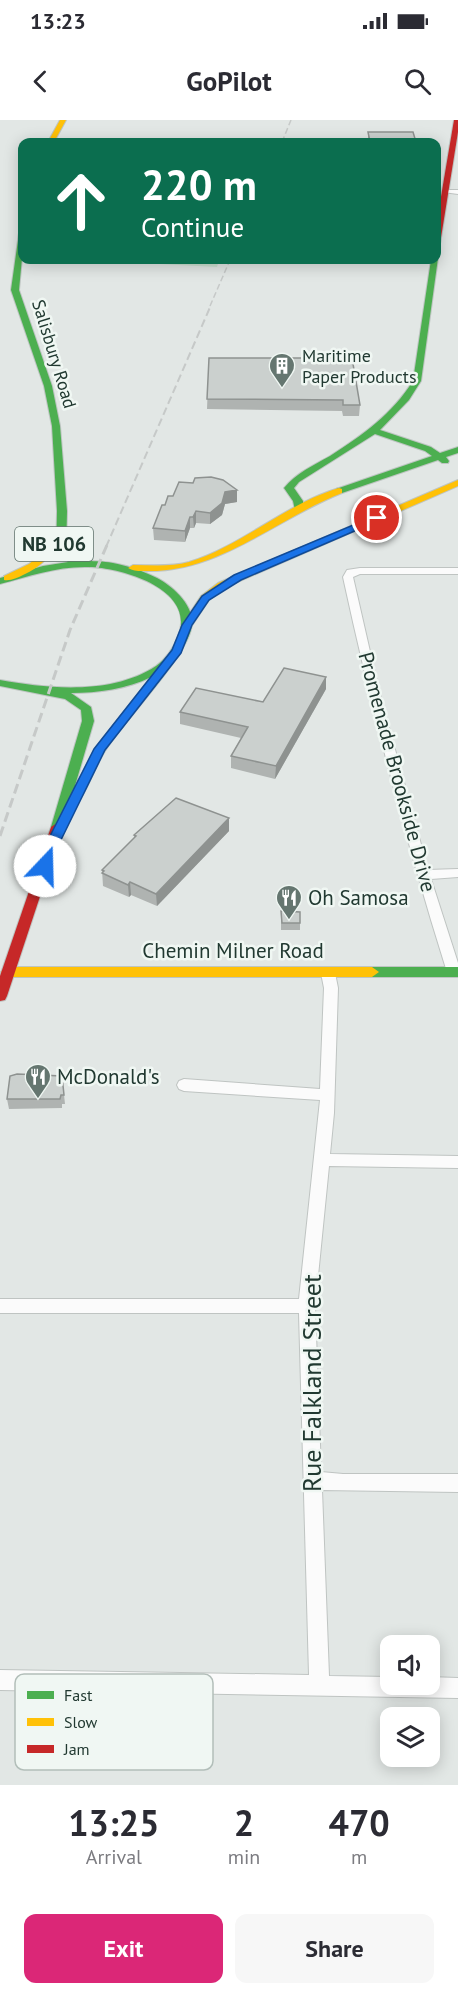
<!DOCTYPE html>
<html lang="en">
<head>
<meta charset="utf-8">
<style>
  :root { --surface:#fff; --page:#f7f7f7; --text:#2b2b33; --muted:#7c7c81; --accent:#db2777 }
  body { margin:0; font-family:"PT Sans",sans-serif; background:var(--page); color:var(--text); height:100vh; display:flex; flex-direction:column; font-size:22px; white-space:nowrap }
  * { box-sizing:border-box; margin:0 }
  p { font-size:20px; color:var(--muted) }
  .icon { flex:none; width:33px; height:33px; fill:none; stroke:currentColor; stroke-width:2; stroke-linecap:round; stroke-linejoin:round }
  .map { position:relative; height:1665px; overflow:hidden }
  .sheet { display:flex; flex-direction:column; background:var(--surface); flex:1 }
  .sheet>* { flex:none }
  .banner { position:absolute; left:18px; top:18px; width:423px; height:126px; border-radius:12px; box-shadow:0 3px 15px #0003; background:#0b6e4f; color:#fff; overflow:hidden }
  .buttons { position:absolute; left:380px; top:1515px; display:grid; gap:12px }
  .buttons a { display:grid; place-items:center; width:60px; height:60px; border-radius:12px; background:var(--surface); box-shadow:0 3px 15px #0003; font-size:30px }
  .pin { position:absolute; display:grid; place-items:center; width:51px; height:51px; color:#fff; margin:-26px; border:3px solid #fff; border-radius:50%; box-shadow:0 2px 6px #0007 }
  .me { position:absolute; width:66px; margin:-33px; rotate:21deg; stroke-linejoin:round; filter:drop-shadow(0 0 4px #0008) }
  .turn { display:flex; align-items:center; gap:21px; height:126px; padding:0 24px; font-size:27px }
  .turn .icon { width:78px; height:78px; stroke-width:2.5 }
  .turn b { display:block; font-size:42px; line-height:51px }
  .eta { display:flex; justify-content:space-evenly; align-items:center; height:102px; text-align:center }
  .eta b { font-size:36px; font-weight:700; line-height:42px }
  .primary-button { display:flex; gap:12px; margin-top:auto; padding:12px 24px }
  .primary-button a { flex:1; height:69px; border-radius:12px; background:var(--accent); color:#fff; font-size:24px; font-weight:700; line-height:69px; text-align:center }
  .primary-button a+a { background:var(--page); color:var(--text) }
  .status { display:flex; justify-content:space-between; align-items:center; height:42px; padding:0 30px; background:var(--surface); direction:ltr }
  .status svg { height:16px; fill:currentColor }
  header { display:flex; justify-content:space-between; align-items:center; height:78px; padding:0 24px; background:var(--surface); font-size:27px; font-weight:700 }
  .map>svg:first-child { display:block }
</style>
</head>
<body>
<div class="status"><b>13:23</b><svg viewBox="0 0 49 12"><path d="M0 12V9h3v3zM5 12V6h3v6zM10 12V3h3v9zM15 12V0h3v12zM26 1h20v11H26zM47 4h2v5h-2z"/></svg></div>
<header><svg class="icon" aria-label="back" viewBox="0 0 24 24"><path d="M15 5l-7 7 7 7"/></svg>GoPilot<svg class="icon" aria-label="search" viewBox="0 0 24 24"><circle cx="10" cy="10" r="6"/><path d="M15 15l6 6"/></svg></header>
<div class="map">
<svg width="458" height="1665" viewBox="0 0 458 1665">
  <rect width="100%" height="100%" fill="#e2e7e5"/>
  <polygon fill="#cbe0d1" points="83,140 219,140 217,147"/>
  <g fill="none" stroke-linecap="round" stroke-linejoin="round">
    <defs>
      <g id="street">
        <polygon points="443,70 458,70 458,74 443,72"/>
        <path d="M360 448H458V454H360L353 457 379 571 428 750 458 749V757L431 759 458 843V856L454 857 447 852C406 722 372 590 343 457L347 450Z"/>
        <polygon points="328,848 335,853 338,868 334,993 330,1034 458,1036 458,1048 329,1046 315,1186 321,1352 343,1354 458,1354 458,1372 322,1370 329,1556 390,1557 390,1564 429,1564 429,1557 458,1558 458,1578 0,1570 0,1550 309,1555 299,1193 0,1193 0,1179 299,1179 320,980 184,971 179,969 177,965 179,961 184,959 320,969 324,868 321,853"/>
      </g>
      <g id="fast">
        <path d="M22 111V138L19 170 52 266 60 306 67 391 66 432C86 445 91 439 113 443 129 446 143 451 157 458 172 466 193 484 192 503 192 532 123 601 105 631 96 645 91 661 82 676L78 677 73 674 63 707 57 711 51 707 82 601 81 590 65 579 0 566V560C49 569 112 575 156 546 166 539 173 529 178 517 197 470 124 448 89 447 58 446 30 456 0 464V458L43 446 68 442 56 433 57 391 52 306 44 266 11 170 19 113ZM151 557 96 627 74 669 94 601 91 587 71 573C98 573 127 569 151 557Z"/>
        <path d="M438 138 421 261 409 280 380 310 431 327 440 333 458 327V333L446 337 449 341 448 343H442L438 340 342 373H336V369L432 336 425 331 375 314 299 362 294 368 303 381V388L295 390 293 381 284 368C296 353 314 345 330 336 363 315 392 294 413 261L431 140Z"/>
        <polygon points="372,847 458,847 458,857 372,857 365,852"/>
      </g>
      <g id="slow">
        <polygon points="60,0 66,0 54,22 48,22"/>
        <polygon points="458,360 458,366 226,467 209,480 191,507 187,508 182,505 201,476 218,463"/>
        <path d="M339 368 342 369V373C278 398 221 451 150 451 142 451 134 452 128 448L133 445C151 445 171 447 189 442 242 426 285 384 339 368Z"/>
        <path d="M50 409 58 411C55 433 43 446 23 455 17 458 11 461 4 460V456L29 444 41 434Z"/>
        <polygon points="8,847 372,847 379,852 372,857 8,857 1,852"/>
      </g>
      <g id="jam">
        <polygon points="454,0 458,0 458,12 439,130 436,132 436,106"/>
        <polygon points="57,703 63,707 7,876 5,880 0,881 0,856 51,707"/>
      </g>
    </defs>
    <use href="#street" stroke="#bfc4c2" stroke-width="2"/>
    <use href="#fast" stroke="#bec5c2" stroke-width="2"/>
    <use href="#slow" stroke="#bec5c2" stroke-width="2"/>
    <use href="#jam" stroke="#bec5c2" stroke-width="2"/>
    <use href="#street" fill="#fbfbfb" fill-rule="evenodd"/>
    <use href="#fast" fill="#4caf50" fill-rule="evenodd"/>
    <use href="#slow" fill="#ffc107" fill-rule="evenodd"/>
    <use href="#jam" fill="#c62828" fill-rule="evenodd"/>
    <g stroke="#c6c9c8" stroke-width="1.5" stroke-dasharray="6 3" stroke-linecap="butt">
      <polyline points="282,22 291,0"/>
      <polyline points="210,186 230,140"/>
    </g>
    <polyline stroke="#c6c9c8" stroke-width="2" stroke-dasharray="8 4" stroke-linecap="butt" points="106,427 211,185"/>
    <polyline stroke="#c6c9c8" stroke-width="3" stroke-dasharray="10 5" stroke-linecap="butt" points="0,716 70,510 107,425"/>
  </g>
  <g fill="#afb3b1">
    <polygon points="368,12 416,22 368,22"/>
    <polygon points="209,238 360,285 359,296 343,296 342,291 207,289"/>
    <polygon points="237,370 237,382 225,384 222,395 210,404 196,403 194,408 190,408 185,422 154,420 153,408 165,385 173,376"/>
    <polygon points="326,569 275,659 231,648 231,636 241,618 180,604 180,592 263,582"/>
    <polygon points="229,711 157,786 131,775 129,777 103,766 102,750 134,719 134,715"/>
    <polygon points="281,791 300,792 300,810 281,810"/>
    <polygon points="62,956 65,984 62,984 62,988 9,989 7,979"/>
  </g>
  <g fill="#8e9290">
    <polygon points="237,370 237,382 225,384 222,395 210,404 210,393 225,372"/>
    <polygon points="196,391 196,403 194,408 193,397"/>
    <polygon points="190,397 190,408 185,422 185,411"/>
    <polygon points="326,557 326,569 275,659 276,646"/>
    <polygon points="229,698 229,711 157,786 156,774"/>
    <polygon points="130,762 131,775 129,777 128,765"/>
  </g>
  <g fill="#cbd0ce" stroke="#8e9290" stroke-width="1.5">
    <polygon points="368,12 413,12 416,22 370,22"/>
    <polygon points="209,238 352,238 360,285 343,285 343,280 207,279"/>
    <polygon points="211,357 223,360 237,370 225,372 222,383 210,393 196,391 193,397 190,397 185,411 153,408 162,385 165,385 168,376 173,376 179,362 193,363 195,358"/>
    <polygon points="284,548 326,557 276,646 231,636 248,607 180,592 196,568 263,582"/>
    <polygon points="176,678 229,698 156,774 130,762 128,765 102,753 104,751 102,750 136,716 134,715"/>
    <polygon points="281,791 300,792 300,803 282,803"/>
    <polygon points="17,954 62,956 64,975 61,975 60,979 7,979 10,956"/>
  </g>
  <polygon fill="#1a73e8" stroke="#114b97" stroke-width="1.5" points="377,395 382,398 380,400 241,460 209,480 192,505 181,533 105,630 59,724 51,746 45,750 40,749 39,746 46,724 94,629 172,530 182,505 202,476 234,455"/>
  <defs>
    <symbol id="building-pin" viewBox="-11 -11 22 30"><path d="M0 17L-7.5 6A9.5 9.5 0 1 1 7.5 6Z" fill="#657670" stroke="#f0f7f3"/><path d="M-4-6H4V6H1V3H-1V6H-4ZM-2.5-4.3h1.7v1.8h-1.7ZM.8-4.3h1.7v1.8H.8ZM-2.5-1h1.7V.8h-1.7ZM.8-1h1.7V.8H.8Z" fill="#fff"/></symbol>
    <symbol id="restaurant-pin" viewBox="-11 -11 22 30"><path d="M0 17L-7.5 6A9.5 9.5 0 1 1 7.5 6Z" fill="#657670" stroke="#f0f7f3"/><path d="M-5-6h1v4h1v-4h1v4h1v-4h1v5L-1.5 .5V6h-2V.5L-5-1ZM5-6V6H3V1.5H1.5Q1.5-4 5-6Z" fill="#fff"/></symbol>
  </defs>
  <g fill-rule="evenodd">
    <use href="#building-pin" x="267" y="231" width="30" height="40"/>
    <use href="#restaurant-pin" x="274" y="763" width="30" height="40"/>
    <use href="#restaurant-pin" x="23" y="942" width="30" height="40"/>
  </g>
  <g text-anchor="middle" stroke-width="5" stroke-linejoin="round" paint-order="stroke">
    <g font-size="18" fill="#213931" stroke="#f0f7f3">
      <text transform="translate(54 234) rotate(73)" y="6">Salisbury Road</text>
    </g>
    <g font-size="18" fill="#213931" stroke="#f0f7f3" text-anchor="start">
      <text x="302" y="242">Maritime<tspan x="302" dy="21">Paper Products</tspan></text>
    </g>
    <rect fill="#f0f7f3" stroke="#5f726b" stroke-width="1.5" x="15" y="407" width="78" height="34" rx="4.5"/>
    <g font-size="20" font-weight="bold" fill="#213931">
      <text x="54" y="431">NB 106</text>
    </g>
    <g font-size="21" fill="#213931" stroke="#f0f7f3">
      <text transform="translate(397 652) rotate(75)" y="7">Promenade Brookside Drive</text>
      <text x="233" y="838">Chemin Milner Road</text>
    </g>
    <g font-size="21" fill="#213931" stroke="#f0f7f3" text-anchor="start">
      <text x="308" y="785">Oh Samosa</text>
      <text x="57" y="964">McDonald's</text>
    </g>
    <g font-size="26" fill="#213931" stroke="#f0f7f3">
      <text transform="translate(312 1263) rotate(-90)" y="9">Rue Falkland Street</text>
    </g>
  </g>
  <rect x="15" y="1554" width="198" height="96" rx="9" fill="#f0f7f3" stroke="#b2beb9" stroke-width="1.5"/>
  <rect x="27" y="1571" width="27" height="8" fill="#4caf50"/>
  <rect x="27" y="1598" width="27" height="8" fill="#ffc107"/>
  <rect x="27" y="1625" width="27" height="8" fill="#c62828"/>
  <g font-size="16" fill="#213931">
    <text x="64" y="1581">Fast</text>
    <text x="64" y="1608">Slow</text>
    <text x="64" y="1635">Jam</text>
  </g>
</svg>
<div class="buttons">
<a><svg class="icon" aria-label="sound" viewBox="0 0 24 24"><path d="M4 9h4l5-4v14l-5-4H4zM17 9q2 3 0 6"/></svg></a>
<a><svg class="icon" aria-label="layers" viewBox="0 0 24 24"><path d="M12 4l9 5-9 5-9-5zM3 14l9 5 9-5"/></svg></a>
</div>
<div class="pin" style="left:377px;top:398px;background:#d93025"><svg class="icon" aria-label="arrive" viewBox="0 0 24 24"><path d="M6 21V4h12l-3 4 3 4H6"/></svg></div>
<svg class="me" style="left:45px;top:746px" viewBox="-20 -20 40 40"><circle r="19" fill="#fff"/><path d="M0-13L10 11 0 6-10 11z" fill="#1a73e8"/></svg>
<div class="banner">
<div class="turn"><svg class="icon" aria-label="ahead" viewBox="0 0 24 24"><path d="M12 20V5M6 11l6-6 6 6"/></svg><div><b>220 m</b>Continue</div></div>
</div>
</div>
<section class="sheet">
<div class="eta">
<div><b>13:25</b><p>Arrival</p></div>
<div><b>2</b><p>min</p></div>
<div><b>470</b><p>m</p></div>
</div>
<div class="primary-button"><a>Exit</a><a>Share</a></div>
</section>
</body>
</html>
